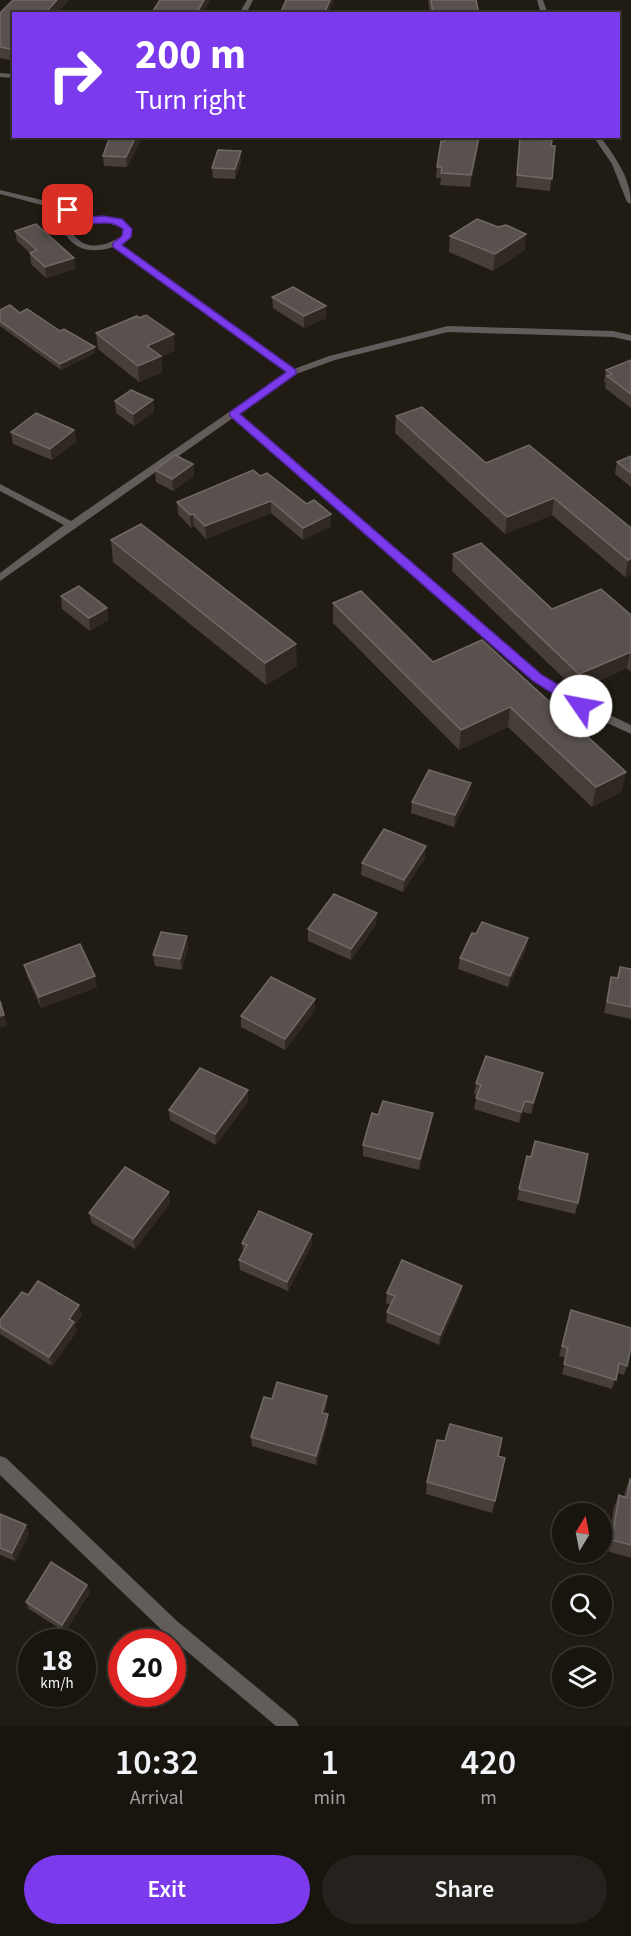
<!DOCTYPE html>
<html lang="en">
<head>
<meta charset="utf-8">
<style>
  :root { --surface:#18150f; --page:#25221d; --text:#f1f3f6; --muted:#9f9f9e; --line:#36342f; --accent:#7c3aed }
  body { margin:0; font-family:"Source Sans 3",sans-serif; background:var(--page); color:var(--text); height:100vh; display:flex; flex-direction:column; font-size:22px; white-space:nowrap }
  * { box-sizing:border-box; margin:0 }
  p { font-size:20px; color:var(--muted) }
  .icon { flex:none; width:33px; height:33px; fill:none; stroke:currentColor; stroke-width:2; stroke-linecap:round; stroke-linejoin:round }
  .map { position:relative; height:1726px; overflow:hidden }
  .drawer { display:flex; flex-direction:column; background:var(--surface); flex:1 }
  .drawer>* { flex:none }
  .top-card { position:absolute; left:12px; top:12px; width:608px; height:126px; border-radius:0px; box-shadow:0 2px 4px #0004,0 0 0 2px var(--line); background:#7c3aed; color:#fff; overflow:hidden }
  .needle { width:39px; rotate:10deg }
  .buttons { position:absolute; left:552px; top:1503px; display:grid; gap:12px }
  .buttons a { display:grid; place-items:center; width:60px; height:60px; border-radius:50%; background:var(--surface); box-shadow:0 2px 4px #0004,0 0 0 2px var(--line); font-size:30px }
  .speed { position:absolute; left:18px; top:1629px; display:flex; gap:12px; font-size:30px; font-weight:700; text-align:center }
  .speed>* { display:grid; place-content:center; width:78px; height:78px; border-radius:50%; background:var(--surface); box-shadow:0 2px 4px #0004,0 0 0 2px var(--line); line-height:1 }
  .speed small { font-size:15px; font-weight:400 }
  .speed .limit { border:9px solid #d22; background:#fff; color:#111 }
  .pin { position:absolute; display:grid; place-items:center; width:51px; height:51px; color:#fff; margin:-26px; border-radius:12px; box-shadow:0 3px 9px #0006 }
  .me { position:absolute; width:66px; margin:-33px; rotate:303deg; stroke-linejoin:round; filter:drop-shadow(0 0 4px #0008) }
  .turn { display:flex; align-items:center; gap:21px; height:126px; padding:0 24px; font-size:27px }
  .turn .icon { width:78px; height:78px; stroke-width:2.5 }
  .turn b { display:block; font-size:42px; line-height:51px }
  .eta { display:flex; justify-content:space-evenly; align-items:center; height:102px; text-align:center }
  .eta b { font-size:36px; font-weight:600; line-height:42px }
  .primary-button { display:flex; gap:12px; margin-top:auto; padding:12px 24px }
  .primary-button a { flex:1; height:69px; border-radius:36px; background:var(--accent); color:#fff; font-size:24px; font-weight:600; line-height:69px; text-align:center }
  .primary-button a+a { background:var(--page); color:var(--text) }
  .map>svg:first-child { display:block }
</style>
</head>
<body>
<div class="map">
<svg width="631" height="1726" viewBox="0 0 631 1726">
  <rect width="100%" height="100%" fill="#201c14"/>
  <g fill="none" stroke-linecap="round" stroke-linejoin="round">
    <g fill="#625c5b" fill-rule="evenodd">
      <polygon points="247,0 253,0 246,14 239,14"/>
      <polygon points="537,0 543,0 548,14 541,14"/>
      <polygon points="0,73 14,74 14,78 0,77"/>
      <path d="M593 136H600C615 157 631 178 631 204L627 202 612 164Z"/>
      <path d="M0 190 71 207 88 218C105 215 119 216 131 229L129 239 120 244 294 369 329 356 448 326 613 331 631 335V341L613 337 448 332 335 360 296 374 239 413 542 675 585 703 631 725V734L577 709 534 681 233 418 0 581V573L64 525 0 491V484L71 521 287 372 113 247C94 253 77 252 65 234L73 225 81 220 65 211 0 194ZM103 220 116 223 123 229 122 236C106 246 86 252 73 234L82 225Z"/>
      <polygon points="0,1456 6,1458 177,1621 296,1720 299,1726 276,1726 165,1633 0,1475"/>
    </g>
  </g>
  <g fill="#473e3a">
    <polygon points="69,0 56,14 14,14 14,58 11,60 0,58 0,13"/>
    <polygon points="428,0 476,0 479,14 430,14"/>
    <polygon points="110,136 143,136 127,167 104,166 103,156"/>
    <polygon points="479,137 478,148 470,187 440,185 441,178 436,178 437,167 444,142"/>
    <polygon points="520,138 555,146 550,191 516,187"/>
    <polygon points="241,162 235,179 213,178 212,168"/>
    <polygon points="15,231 74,258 75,269 46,278 31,264 30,253 17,241"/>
    <polygon points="450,236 525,250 493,271 449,252"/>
    <polygon points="272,297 326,306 326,318 304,328 273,308"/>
    <polygon points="0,310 20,313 95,347 95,353 61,370 0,326"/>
    <polygon points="96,333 175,350 161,357 162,372 139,382 98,349"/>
    <polygon points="631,360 631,408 605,388 606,383 604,382 606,370"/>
    <polygon points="153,400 154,412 134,426 116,413 115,401"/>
    <polygon points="396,416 486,463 631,528 631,574 625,577 552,515 505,534 395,433"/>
    <polygon points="74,430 76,442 52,460 13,444 11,432"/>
    <polygon points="631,456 631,487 615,474 617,462"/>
    <polygon points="193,464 194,476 173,491 156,482 155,470"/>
    <polygon points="253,470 331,526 303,540 271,513 206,539 194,526 191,528 178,514 177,502"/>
    <polygon points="111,540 297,666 266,685 113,562"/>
    <polygon points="453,554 552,609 631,615 631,672 627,668 577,691 452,571"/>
    <polygon points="61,596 107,608 108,620 90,631 62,609"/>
    <polygon points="333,603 433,662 482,640 622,791 592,807 508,727 459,750 333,623"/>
    <polygon points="470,794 454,827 411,813 412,802"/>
    <polygon points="425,858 403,892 361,875 362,863"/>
    <polygon points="376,924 351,960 308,941 308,929"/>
    <polygon points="188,947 182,970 155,966 153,955"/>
    <polygon points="526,950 508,987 458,969 460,958"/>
    <polygon points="24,965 97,987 41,1008 27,976"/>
    <polygon points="620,967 631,969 631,1019 604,1013 611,977 617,978"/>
    <polygon points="315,1010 285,1050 241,1027 241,1016"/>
    <polygon points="476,1083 540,1084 531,1114 523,1112 519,1123 474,1109 477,1095 474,1094"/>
    <polygon points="248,1090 248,1101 216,1145 170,1120 169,1110"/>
    <polygon points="378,1115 431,1124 419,1170 363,1156 363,1145"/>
    <polygon points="527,1156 578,1203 575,1214 517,1200"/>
    <polygon points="170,1203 135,1249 92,1223 89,1213"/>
    <polygon points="312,1234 312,1244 288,1291 240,1270 239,1260 243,1253 242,1243"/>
    <polygon points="387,1293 460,1296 439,1345 386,1322 387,1312 391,1305 386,1303"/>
    <polygon points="28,1295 82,1315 75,1325 77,1331 52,1366 0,1334 0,1320"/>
    <polygon points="571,1310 627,1366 624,1375 617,1373 612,1389 562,1374 566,1358 559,1356"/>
    <polygon points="327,1396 327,1405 325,1413 328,1414 328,1423 316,1465 252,1446 251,1437 272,1399"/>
    <polygon points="498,1456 495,1501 492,1513 426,1494 427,1482"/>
    <polygon points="630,1479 631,1479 631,1558 607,1551 614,1507 619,1495 624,1497 625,1491"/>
    <polygon points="0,1514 29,1533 15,1561 0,1555"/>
    <polygon points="90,1592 65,1632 29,1609 26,1602"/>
  </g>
  <g fill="#302923">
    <polygon points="57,0 69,0 56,14 44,14"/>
    <polygon points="204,0 210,0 202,14 196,14"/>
    <polygon points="330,0 334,0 328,14 324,14"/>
    <polygon points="14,45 14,58 11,60 10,49"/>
    <polygon points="136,136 143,136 127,167 126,157"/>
    <polygon points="479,137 478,148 470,187 471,175"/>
    <polygon points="241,151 241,162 235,179 235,169"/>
    <polygon points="526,234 525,250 493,271 495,254"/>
    <polygon points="74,258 75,269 46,278 45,267"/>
    <polygon points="326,306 326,318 304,328 304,316"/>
    <polygon points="174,334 175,350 161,357 162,372 139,382 138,366 147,346"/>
    <polygon points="95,347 95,353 61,370 60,364"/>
    <polygon points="153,400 154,412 134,426 133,414"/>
    <polygon points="74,430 76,442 52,460 50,449"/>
    <polygon points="193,464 194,476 173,491 172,479"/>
    <polygon points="554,498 552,515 505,534 507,517"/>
    <polygon points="271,501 271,513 206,539 205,526"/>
    <polygon points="193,514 194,526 191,528 190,515"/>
    <polygon points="331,514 331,526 303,540 303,528"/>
    <polygon points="631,558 631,574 625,577 628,560"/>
    <polygon points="107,608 108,620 90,631 89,618"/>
    <polygon points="296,644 297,666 266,685 265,663"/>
    <polygon points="630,651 627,668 577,691 579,674"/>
    <polygon points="510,707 508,727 459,750 461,730"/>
    <polygon points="626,772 622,791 592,807 596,787"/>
    <polygon points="471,783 470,794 454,827 455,815"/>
    <polygon points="426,846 425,858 403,892 404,880"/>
    <polygon points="377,913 376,924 351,960 351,949"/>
    <polygon points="187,936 188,947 182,970 180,959"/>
    <polygon points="528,938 526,950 508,987 510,976"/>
    <polygon points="95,976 97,987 41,1008 39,997"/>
    <polygon points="315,999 315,1010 285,1050 285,1039"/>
    <polygon points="4,1015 7,1026 0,1028 0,1016"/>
    <polygon points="543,1073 540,1084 531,1114 533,1103"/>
    <polygon points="248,1090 248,1101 216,1145 215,1134"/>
    <polygon points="525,1101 523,1112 519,1123 521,1112"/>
    <polygon points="433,1113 431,1124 419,1170 420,1159"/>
    <polygon points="169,1192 170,1203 135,1249 133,1239"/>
    <polygon points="312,1234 312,1244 288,1291 287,1282"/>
    <polygon points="462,1286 460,1296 439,1345 440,1335"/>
    <polygon points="79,1305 82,1315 75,1325 77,1331 52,1366 49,1357 69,1319"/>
    <polygon points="327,1396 327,1405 322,1422 322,1413"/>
    <polygon points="328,1414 328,1423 316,1465 316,1456"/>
    <polygon points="26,1525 29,1533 15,1561 12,1553"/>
    <polygon points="87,1585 90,1592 65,1632 62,1625"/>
  </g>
  <g fill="#59514d" stroke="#706965" stroke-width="1.5">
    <polygon points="13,0 57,0 44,14 14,14 14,45 10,49 0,47 0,13"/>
    <polygon points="160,0 204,0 196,14 151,14"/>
    <polygon points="286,0 330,0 324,14 280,14"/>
    <polygon points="431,0 476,0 479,14 433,14"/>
    <polygon points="90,11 135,14 88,14"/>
    <polygon points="110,136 136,136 126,157 103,156"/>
    <polygon points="445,136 479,137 471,175 441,173 442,167 437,167 441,141 444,142"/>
    <polygon points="520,138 552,140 551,146 555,146 552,179 517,175"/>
    <polygon points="218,150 241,151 235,169 212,168"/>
    <polygon points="477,219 498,227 506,225 526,234 495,254 450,236"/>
    <polygon points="36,224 74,258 45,267 30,253 37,250 15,231"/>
    <polygon points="293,287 326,306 304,316 272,297"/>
    <polygon points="10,305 20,313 27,309 60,331 64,329 95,347 60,364 0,321 0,310"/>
    <polygon points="146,315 174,334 147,346 161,356 138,366 96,333 137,316 139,318"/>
    <polygon points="631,360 631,394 607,376 612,374 606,370"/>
    <polygon points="131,390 153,400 133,414 115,401"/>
    <polygon points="422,407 486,463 529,445 631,528 631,558 628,560 554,498 507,517 396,416"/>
    <polygon points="36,413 74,430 50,449 11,432"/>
    <polygon points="175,455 193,464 172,479 155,470"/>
    <polygon points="631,456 631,473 617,462"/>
    <polygon points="253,470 260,476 267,473 307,504 314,500 331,514 303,528 271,501 205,526 193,514 190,515 177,502"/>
    <polygon points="141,524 296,644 265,663 111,540"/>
    <polygon points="481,543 552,609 601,589 631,615 631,652 579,674 453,554"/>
    <polygon points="79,586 107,608 89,618 61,596"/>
    <polygon points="361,591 433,662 482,640 626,772 596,787 510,707 461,730 333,603"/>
    <polygon points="429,770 471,783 455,815 412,802"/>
    <polygon points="384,829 426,846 404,880 362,863"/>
    <polygon points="334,894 377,913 351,949 308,929"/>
    <polygon points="482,922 528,938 510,976 460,958 472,933 476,934"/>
    <polygon points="161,932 187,936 180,959 153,955"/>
    <polygon points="80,944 95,976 39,997 24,965"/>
    <polygon points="620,967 631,969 631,1007 607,1002 611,977 618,978"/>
    <polygon points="271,977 315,999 285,1039 241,1016"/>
    <polygon points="0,1001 4,1015 0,1016"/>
    <polygon points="486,1056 543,1073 533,1103 525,1101 521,1112 476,1098 481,1085 476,1083"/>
    <polygon points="200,1068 248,1090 215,1134 169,1110"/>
    <polygon points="383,1101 433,1113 420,1159 363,1145 372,1113 378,1115"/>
    <polygon points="535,1141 588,1154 578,1203 519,1189 527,1156 531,1157"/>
    <polygon points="125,1167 169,1192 133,1239 89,1213"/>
    <polygon points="259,1211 312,1234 287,1282 239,1260 247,1245 242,1243"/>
    <polygon points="402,1260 462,1286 440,1335 387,1312 395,1296 387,1293"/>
    <polygon points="38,1281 79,1305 69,1319 74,1322 49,1357 0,1327 0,1320 22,1292 28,1295"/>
    <polygon points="571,1310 631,1328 631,1347 627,1366 619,1363 616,1380 564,1364 568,1348 562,1346"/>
    <polygon points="277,1382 327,1396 322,1413 328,1414 316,1456 251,1437 264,1397 272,1399"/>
    <polygon points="450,1424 502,1438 498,1456 505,1458 495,1501 427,1482 437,1440 445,1441"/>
    <polygon points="630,1479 631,1479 631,1545 612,1540 619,1495 627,1498"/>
    <polygon points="0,1514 26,1525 12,1553 0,1548"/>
    <polygon points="51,1562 87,1585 62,1625 26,1602"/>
  </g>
  <path fill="#7c3aed" stroke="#51269a" stroke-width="1.5" d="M68 207 88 217 103 216 122 219 132 229 131 237 122 245 296 370V374L240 414 542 675 586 702 587 706 586 709H577L533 681 230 416V412L286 372 113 247V243L122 236 123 229C110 219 101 225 86 223 79 222 71 215 65 211V208Z"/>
</svg>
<div class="buttons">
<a><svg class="needle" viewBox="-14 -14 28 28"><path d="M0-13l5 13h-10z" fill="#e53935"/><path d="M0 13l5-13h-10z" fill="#9f9f9e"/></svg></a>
<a><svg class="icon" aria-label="search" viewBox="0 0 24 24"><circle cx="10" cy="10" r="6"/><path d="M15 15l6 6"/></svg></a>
<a><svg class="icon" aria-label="layers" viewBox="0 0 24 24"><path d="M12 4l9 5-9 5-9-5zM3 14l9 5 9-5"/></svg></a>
</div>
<div class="speed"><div>18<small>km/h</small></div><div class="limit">20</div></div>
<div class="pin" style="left:68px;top:210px;background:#d93025"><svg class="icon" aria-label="arrive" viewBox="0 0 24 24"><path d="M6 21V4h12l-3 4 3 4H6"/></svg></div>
<svg class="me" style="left:581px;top:706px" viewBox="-20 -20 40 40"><circle r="19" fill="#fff"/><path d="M0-13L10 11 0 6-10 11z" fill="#7c3aed"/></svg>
<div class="top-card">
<div class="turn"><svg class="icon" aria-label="right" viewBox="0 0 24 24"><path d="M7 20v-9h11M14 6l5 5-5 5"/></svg><div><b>200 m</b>Turn right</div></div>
</div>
</div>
<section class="drawer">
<div class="eta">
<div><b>10:32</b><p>Arrival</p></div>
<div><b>1</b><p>min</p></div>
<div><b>420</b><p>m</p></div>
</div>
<div class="primary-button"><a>Exit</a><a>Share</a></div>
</section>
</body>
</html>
